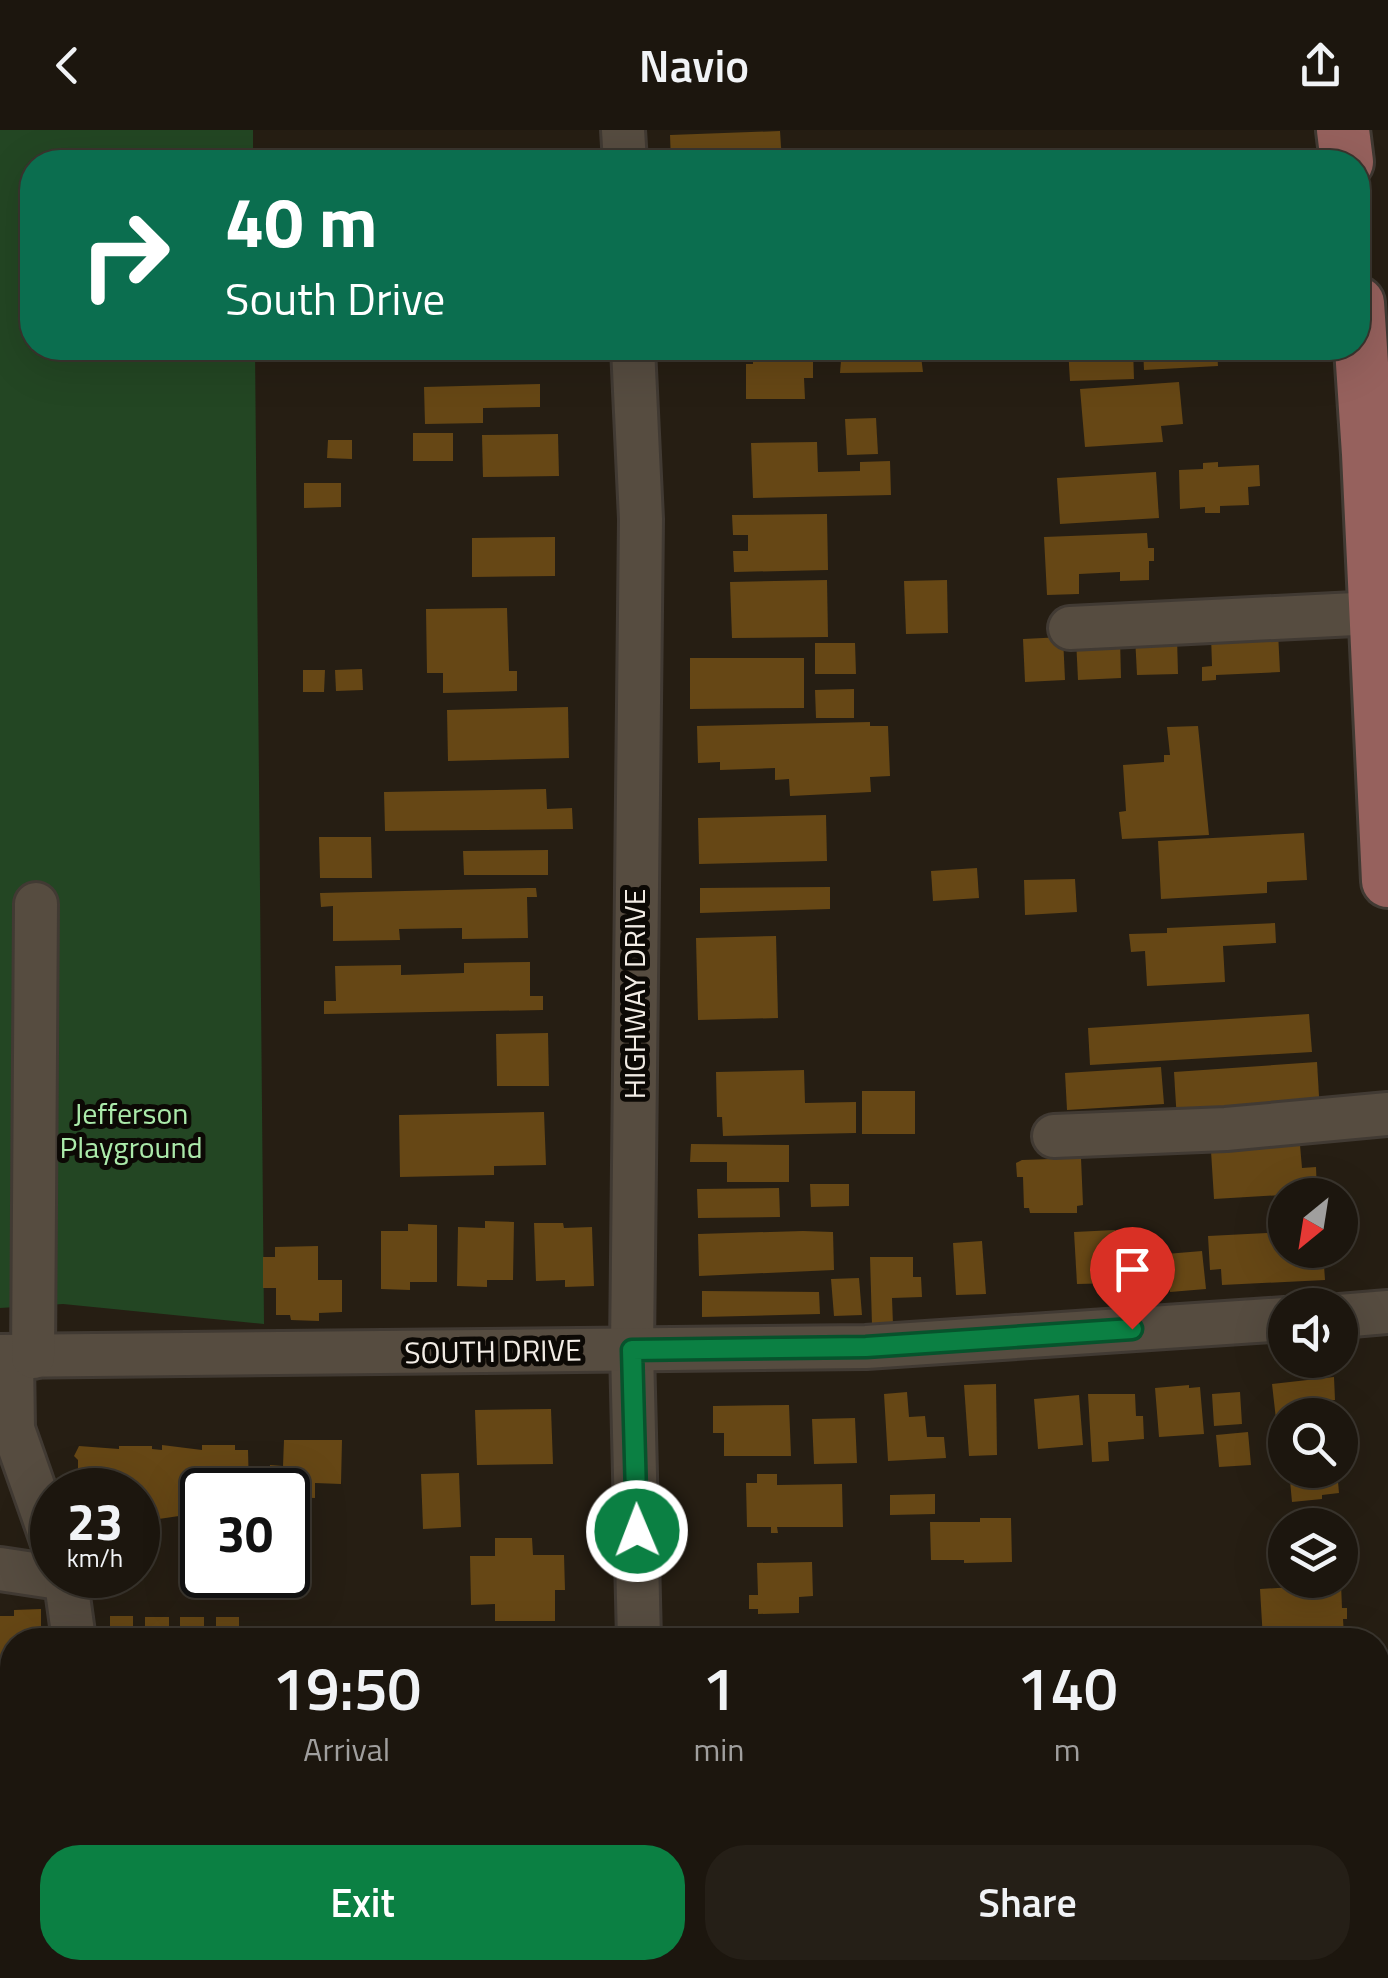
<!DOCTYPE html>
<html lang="en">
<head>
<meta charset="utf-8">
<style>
  :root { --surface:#1c160e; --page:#251f17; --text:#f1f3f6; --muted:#a09f9e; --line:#3a352e; --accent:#0b8043 }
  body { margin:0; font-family:"Titillium Web",sans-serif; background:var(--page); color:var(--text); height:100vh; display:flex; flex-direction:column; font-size:38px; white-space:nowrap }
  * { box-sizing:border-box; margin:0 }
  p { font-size:32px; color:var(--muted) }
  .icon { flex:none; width:55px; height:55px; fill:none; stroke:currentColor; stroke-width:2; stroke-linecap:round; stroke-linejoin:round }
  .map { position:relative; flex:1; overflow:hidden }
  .drawer { position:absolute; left:0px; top:1498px; width:1390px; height:352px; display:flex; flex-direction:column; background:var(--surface); border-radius:40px 40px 0 0; box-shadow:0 10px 40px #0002,0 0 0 2px var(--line) }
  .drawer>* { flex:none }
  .top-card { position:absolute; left:20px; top:20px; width:1350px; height:210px; border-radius:40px; box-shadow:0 10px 40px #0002,0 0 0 2px var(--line); background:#0b6e4f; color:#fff; overflow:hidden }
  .needle { width:65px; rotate:210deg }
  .fabs { position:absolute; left:1268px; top:1048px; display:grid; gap:20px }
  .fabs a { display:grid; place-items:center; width:90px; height:90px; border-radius:50%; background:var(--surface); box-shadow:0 10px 40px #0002,0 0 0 2px var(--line); font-size:50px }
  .speed { position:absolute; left:30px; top:1338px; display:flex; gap:20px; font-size:50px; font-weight:700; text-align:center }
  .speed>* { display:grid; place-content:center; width:130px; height:130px; border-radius:50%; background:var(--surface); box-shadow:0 10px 40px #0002,0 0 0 2px var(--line); line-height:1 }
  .speed small { font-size:25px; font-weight:400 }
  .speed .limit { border:5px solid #111; border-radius:15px; background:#fff; color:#111 }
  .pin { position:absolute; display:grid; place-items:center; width:85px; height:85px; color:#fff; margin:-102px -42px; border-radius:50% 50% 50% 0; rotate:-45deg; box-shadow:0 0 10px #0007 }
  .pin .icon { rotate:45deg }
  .me { position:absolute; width:110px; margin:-55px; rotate:359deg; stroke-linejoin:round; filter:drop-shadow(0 0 8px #0008) }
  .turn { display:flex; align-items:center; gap:35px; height:210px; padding:0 40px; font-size:45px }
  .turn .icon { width:130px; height:130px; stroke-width:2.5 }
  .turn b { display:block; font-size:70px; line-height:85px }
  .eta { display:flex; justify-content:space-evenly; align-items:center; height:170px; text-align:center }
  .eta b { font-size:60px; font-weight:600; line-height:70px }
  .cta { display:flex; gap:20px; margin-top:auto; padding:20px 40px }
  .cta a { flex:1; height:115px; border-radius:40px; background:var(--accent); color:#fff; font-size:40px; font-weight:600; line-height:115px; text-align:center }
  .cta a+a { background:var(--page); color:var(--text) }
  header { display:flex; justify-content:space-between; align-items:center; height:130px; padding:0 40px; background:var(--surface); font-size:45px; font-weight:600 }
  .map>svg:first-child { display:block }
</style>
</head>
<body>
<header><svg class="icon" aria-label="back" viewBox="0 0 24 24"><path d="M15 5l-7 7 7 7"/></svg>Navio<svg class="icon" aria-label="share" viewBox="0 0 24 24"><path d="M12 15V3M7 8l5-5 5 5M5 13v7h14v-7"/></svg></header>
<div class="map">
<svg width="1388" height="1848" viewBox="0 0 1388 1848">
  <rect width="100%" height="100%" fill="#261e13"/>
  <polygon fill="#234623" points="0,0 253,0 253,32 32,32 32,218 255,218 264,1194 63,1174 0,1178"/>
  <g fill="#664715">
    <polygon points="780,1 782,32 671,32 670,5"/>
    <polygon points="1191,20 1192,32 1161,32 1160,23"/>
    <polygon points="753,218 813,218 813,248 804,248 805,269 746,269 746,234 753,234"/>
    <polygon points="842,218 920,218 923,242 840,243"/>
    <polygon points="1068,218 1133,218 1134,249 1070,251"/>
    <polygon points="1143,218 1217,218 1218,236 1144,240"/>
    <polygon points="1179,252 1183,294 1161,296 1163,312 1085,317 1080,259"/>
    <polygon points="540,254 540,277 483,278 483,293 425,294 424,257"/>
    <polygon points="876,288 878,324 847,325 845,289"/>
    <rect x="413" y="303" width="40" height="28"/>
    <polygon points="558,304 559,346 483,347 482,305"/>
    <polygon points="328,310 352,310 352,329 327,328"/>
    <polygon points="817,312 818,342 860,341 860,332 890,331 891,365 753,368 751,313"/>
    <polygon points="1218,332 1218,337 1259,335 1260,356 1248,357 1249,375 1220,376 1220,383 1205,383 1205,377 1180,379 1179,340 1203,339 1203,333"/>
    <polygon points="1156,342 1159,388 1060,394 1057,348"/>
    <polygon points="304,353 341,353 341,377 304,378"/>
    <polygon points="827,384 828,440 734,442 733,421 748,421 748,405 733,405 732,385"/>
    <polygon points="1147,403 1148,418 1154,418 1154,431 1149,431 1149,450 1120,451 1120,442 1079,444 1079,464 1047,465 1044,407"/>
    <polygon points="555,407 555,446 472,447 472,408"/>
    <polygon points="827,450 828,507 732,508 730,452"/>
    <polygon points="947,450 948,503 906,504 904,451"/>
    <polygon points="507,478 509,541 517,541 517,561 443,563 443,543 427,543 426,479"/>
    <polygon points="1278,502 1280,542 1216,545 1216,550 1202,551 1202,537 1212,536 1211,505"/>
    <polygon points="1135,506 1177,507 1178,544 1137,545"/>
    <polygon points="1063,507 1065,550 1025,552 1023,509"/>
    <polygon points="1076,509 1120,509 1121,548 1078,550"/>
    <polygon points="815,513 855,513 856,544 815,544"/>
    <polygon points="690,528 804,528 804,578 690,579"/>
    <polygon points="362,539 363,560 336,561 335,540"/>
    <polygon points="303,540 325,540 324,562 303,562"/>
    <polygon points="854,559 854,588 816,588 815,560"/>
    <polygon points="568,577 569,628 448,631 447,580"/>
    <polygon points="870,592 870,596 888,596 890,646 870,647 871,662 790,666 789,649 775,650 775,638 720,640 720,632 698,633 697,596"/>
    <polygon points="1198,596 1209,705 1122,709 1119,682 1126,681 1123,635 1164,632 1164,625 1170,625 1167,597"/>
    <polygon points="546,659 547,679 572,678 573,699 385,701 384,662"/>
    <polygon points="826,685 827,731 699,734 698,688"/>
    <polygon points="1304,703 1307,750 1267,752 1267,763 1161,769 1158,711"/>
    <polygon points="319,707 371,707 372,748 320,748"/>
    <polygon points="548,720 548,745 464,745 463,721"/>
    <polygon points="977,738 979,768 933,771 931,741"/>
    <polygon points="1075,749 1077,782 1025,785 1024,750"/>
    <polygon points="830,757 830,779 700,783 700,758"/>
    <polygon points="528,758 536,758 537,767 527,767 528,808 462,809 462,798 399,799 400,810 333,811 333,776 321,777 320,763"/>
    <polygon points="1275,793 1276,813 1223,816 1225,852 1147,856 1145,821 1131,822 1129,804 1167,803 1167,798"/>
    <polygon points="776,806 778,888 698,890 696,808"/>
    <polygon points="530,832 530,866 543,866 543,880 324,884 324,871 336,871 335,836 401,835 401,845 464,843 464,833"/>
    <polygon points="1309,884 1312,922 1090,935 1088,898"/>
    <polygon points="548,903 549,956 497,956 496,904"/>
    <polygon points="1317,932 1320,983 1177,992 1174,942"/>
    <polygon points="1161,937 1164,974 1067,980 1065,943"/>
    <polygon points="804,940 805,973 856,972 856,1003 723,1006 722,987 717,987 716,942"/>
    <rect x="862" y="961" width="53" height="43"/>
    <polygon points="544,982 546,1035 494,1036 494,1045 400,1047 399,985"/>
    <polygon points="691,1014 789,1015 789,1052 727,1052 727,1032 690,1032"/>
    <polygon points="1300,1015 1302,1038 1316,1037 1317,1063 1214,1069 1211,1021"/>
    <polygon points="1081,1028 1083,1075 1077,1076 1077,1083 1030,1083 1029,1078 1024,1078 1023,1047 1017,1047 1016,1033 1022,1030"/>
    <polygon points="810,1054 849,1054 849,1076 811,1077"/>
    <polygon points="779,1058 780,1087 698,1088 697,1059"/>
    <polygon points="485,1091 514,1092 513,1150 487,1150 487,1157 457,1156 458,1097 485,1098"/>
    <polygon points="534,1093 563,1093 564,1098 592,1097 594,1156 565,1157 565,1150 536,1151"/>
    <polygon points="408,1094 437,1095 437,1152 410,1152 410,1160 381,1159 381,1101 408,1101"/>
    <polygon points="1115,1100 1118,1153 1077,1154 1074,1102"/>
    <polygon points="803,1101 833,1102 834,1140 699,1146 698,1104"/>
    <polygon points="1285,1102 1285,1120 1323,1121 1325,1150 1222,1155 1221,1139 1210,1140 1208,1106"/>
    <polygon points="982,1111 986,1164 956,1165 953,1113"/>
    <polygon points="318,1116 318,1150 342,1150 342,1182 319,1183 319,1191 291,1190 290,1185 276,1185 276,1158 263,1158 263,1127 275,1127 275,1117"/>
    <polygon points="1202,1121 1206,1159 1170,1162 1166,1124"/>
    <polygon points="870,1127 913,1127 913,1147 921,1147 922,1167 892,1168 893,1195 872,1195"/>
    <polygon points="1157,1128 1158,1160 1129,1161 1128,1129"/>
    <polygon points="859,1148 862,1185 834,1186 831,1149"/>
    <polygon points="702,1161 819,1162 820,1184 702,1187"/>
    <polygon points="1334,1247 1335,1270 1324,1271 1326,1285 1285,1285 1285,1297 1277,1298 1272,1254"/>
    <polygon points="996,1254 997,1325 969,1326 964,1255"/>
    <polygon points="1189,1255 1189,1258 1200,1257 1204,1304 1159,1307 1155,1258"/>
    <polygon points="907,1262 909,1287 925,1286 927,1307 944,1307 946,1328 888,1331 884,1264"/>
    <polygon points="1240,1262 1242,1294 1214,1296 1212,1264"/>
    <polygon points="1088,1264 1135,1264 1136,1286 1143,1286 1144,1309 1108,1312 1109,1331 1092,1332"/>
    <polygon points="1079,1265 1083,1315 1038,1319 1034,1269"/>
    <polygon points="789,1275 791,1326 724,1326 724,1303 713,1303 713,1276"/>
    <polygon points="551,1279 553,1334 477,1335 475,1280"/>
    <polygon points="855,1288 857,1333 814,1334 812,1289"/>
    <polygon points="1248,1302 1251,1335 1219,1337 1216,1305"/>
    <polygon points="284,1310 342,1310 341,1354 315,1353 315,1368 288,1367 288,1360 270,1360 270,1335 283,1336"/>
    <polygon points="162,1315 202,1320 202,1315 235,1315 235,1320 248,1320 249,1360 202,1360 202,1385 199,1385 199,1393 178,1393 179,1386 152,1390 153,1385 138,1385 138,1360 78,1360 78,1330 74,1326 79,1316 119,1319 119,1316 152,1316 152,1319 162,1320"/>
    <polygon points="1289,1340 1337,1340 1339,1363 1322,1365 1322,1369 1292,1372"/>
    <polygon points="459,1343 461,1397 423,1399 421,1344"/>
    <polygon points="757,1344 777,1344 777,1355 842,1354 843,1397 777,1397 778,1403 771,1403 771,1397 747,1397 746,1353 757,1353"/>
    <polygon points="935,1364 935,1384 890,1385 890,1365"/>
    <polygon points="1330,1385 1330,1395 1292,1395 1291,1388"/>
    <polygon points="980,1388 1011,1388 1012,1432 964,1433 964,1430 931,1430 930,1392 980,1392"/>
    <polygon points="495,1408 532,1408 533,1425 564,1425 565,1460 555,1460 555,1491 495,1491 495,1474 471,1475 470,1426 495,1426"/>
    <polygon points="812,1432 813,1466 799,1467 799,1483 758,1484 758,1479 749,1479 749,1465 758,1465 757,1433"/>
    <polygon points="1341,1454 1342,1478 1347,1478 1347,1489 1343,1489 1344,1506 1338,1506 1338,1510 1263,1510 1260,1459"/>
    <polygon points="41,1479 41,1510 12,1510 12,1552 0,1553 0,1486 14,1486 14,1480"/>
    <polygon points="110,1486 133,1486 133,1498 145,1498 145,1487 169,1487 169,1498 180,1497 180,1487 204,1487 204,1498 216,1498 216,1487 239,1487 239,1510 93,1510 93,1498 110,1498"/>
    <rect x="759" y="1497" width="22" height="13"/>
    <polygon points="0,1705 9,1710 12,1722 7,1733 0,1735"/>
    <polygon points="315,1838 387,1838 389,1848 309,1848 309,1843 315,1843"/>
  </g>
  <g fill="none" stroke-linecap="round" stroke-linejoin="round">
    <defs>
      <g id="minor">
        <polyline points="623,0 625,32"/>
        <polyline points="633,218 641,389 632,1220 639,1510"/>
        <polyline points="1070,498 1375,483"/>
        <polyline points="1054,1006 1226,999 1388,984"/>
        <polyline points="1340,1186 1388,1182"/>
        <polyline points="0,1226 866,1217 1285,1189"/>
        <polyline points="12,1226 13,1299 52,1410"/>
        <polyline points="33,1227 36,774"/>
        <polyline points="0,1439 66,1449"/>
        <polyline points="65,1445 74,1510"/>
        <polyline points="0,1641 12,1641"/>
        <polyline points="56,1838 56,1848"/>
        <polyline points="651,1838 651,1848"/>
      </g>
      <g id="major">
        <polyline points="1343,0 1347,32"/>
        <polyline points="1358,173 1368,324 1388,751"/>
      </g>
    </defs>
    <use href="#minor" stroke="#413a33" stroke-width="48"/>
    <use href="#major" stroke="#413a33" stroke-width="58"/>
    <use href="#minor" stroke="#564c40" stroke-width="42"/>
    <use href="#major" stroke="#96615d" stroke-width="52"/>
  </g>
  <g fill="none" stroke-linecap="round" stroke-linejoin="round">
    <defs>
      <polyline id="route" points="637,1401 632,1220 866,1217 1132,1199"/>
    </defs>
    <use href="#route" stroke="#07532c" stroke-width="25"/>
    <use href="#route" stroke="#0b8043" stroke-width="18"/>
  </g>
  <g text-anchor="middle" stroke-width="10" stroke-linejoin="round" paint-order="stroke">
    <g font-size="30" fill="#f2ece5" stroke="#0c0905">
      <text transform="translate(635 864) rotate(-90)" y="10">HIGHWAY DRIVE</text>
      <text transform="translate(493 1222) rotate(-1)" y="10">SOUTH DRIVE</text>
    </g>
    <g font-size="30" fill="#abeaaa" stroke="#0c0905">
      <text x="131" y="994">Jefferson<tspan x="131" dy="34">Playground</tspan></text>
    </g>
  </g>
</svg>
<div class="fabs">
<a><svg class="needle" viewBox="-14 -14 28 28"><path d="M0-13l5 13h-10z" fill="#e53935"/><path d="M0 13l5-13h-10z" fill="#a09f9e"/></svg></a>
<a><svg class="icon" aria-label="sound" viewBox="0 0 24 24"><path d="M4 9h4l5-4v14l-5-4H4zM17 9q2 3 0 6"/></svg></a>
<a><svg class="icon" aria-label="search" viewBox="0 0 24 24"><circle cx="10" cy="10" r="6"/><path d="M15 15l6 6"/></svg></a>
<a><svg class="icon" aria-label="layers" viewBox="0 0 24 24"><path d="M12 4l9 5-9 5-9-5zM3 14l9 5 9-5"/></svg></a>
</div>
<div class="speed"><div>23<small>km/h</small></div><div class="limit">30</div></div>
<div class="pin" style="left:1132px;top:1199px;background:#d93025"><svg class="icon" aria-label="arrive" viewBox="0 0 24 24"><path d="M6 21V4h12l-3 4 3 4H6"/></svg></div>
<svg class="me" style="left:637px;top:1401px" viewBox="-20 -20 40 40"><circle r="17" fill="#0b8043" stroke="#fff" stroke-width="3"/><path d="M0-11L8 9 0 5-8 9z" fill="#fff"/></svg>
<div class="top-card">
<div class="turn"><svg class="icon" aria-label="right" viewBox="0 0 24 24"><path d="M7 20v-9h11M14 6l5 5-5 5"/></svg><div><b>40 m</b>South Drive</div></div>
</div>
<section class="drawer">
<div class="eta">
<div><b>19:50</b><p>Arrival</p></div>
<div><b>1</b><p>min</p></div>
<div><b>140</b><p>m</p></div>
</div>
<div class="cta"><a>Exit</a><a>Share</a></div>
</section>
</div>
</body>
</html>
